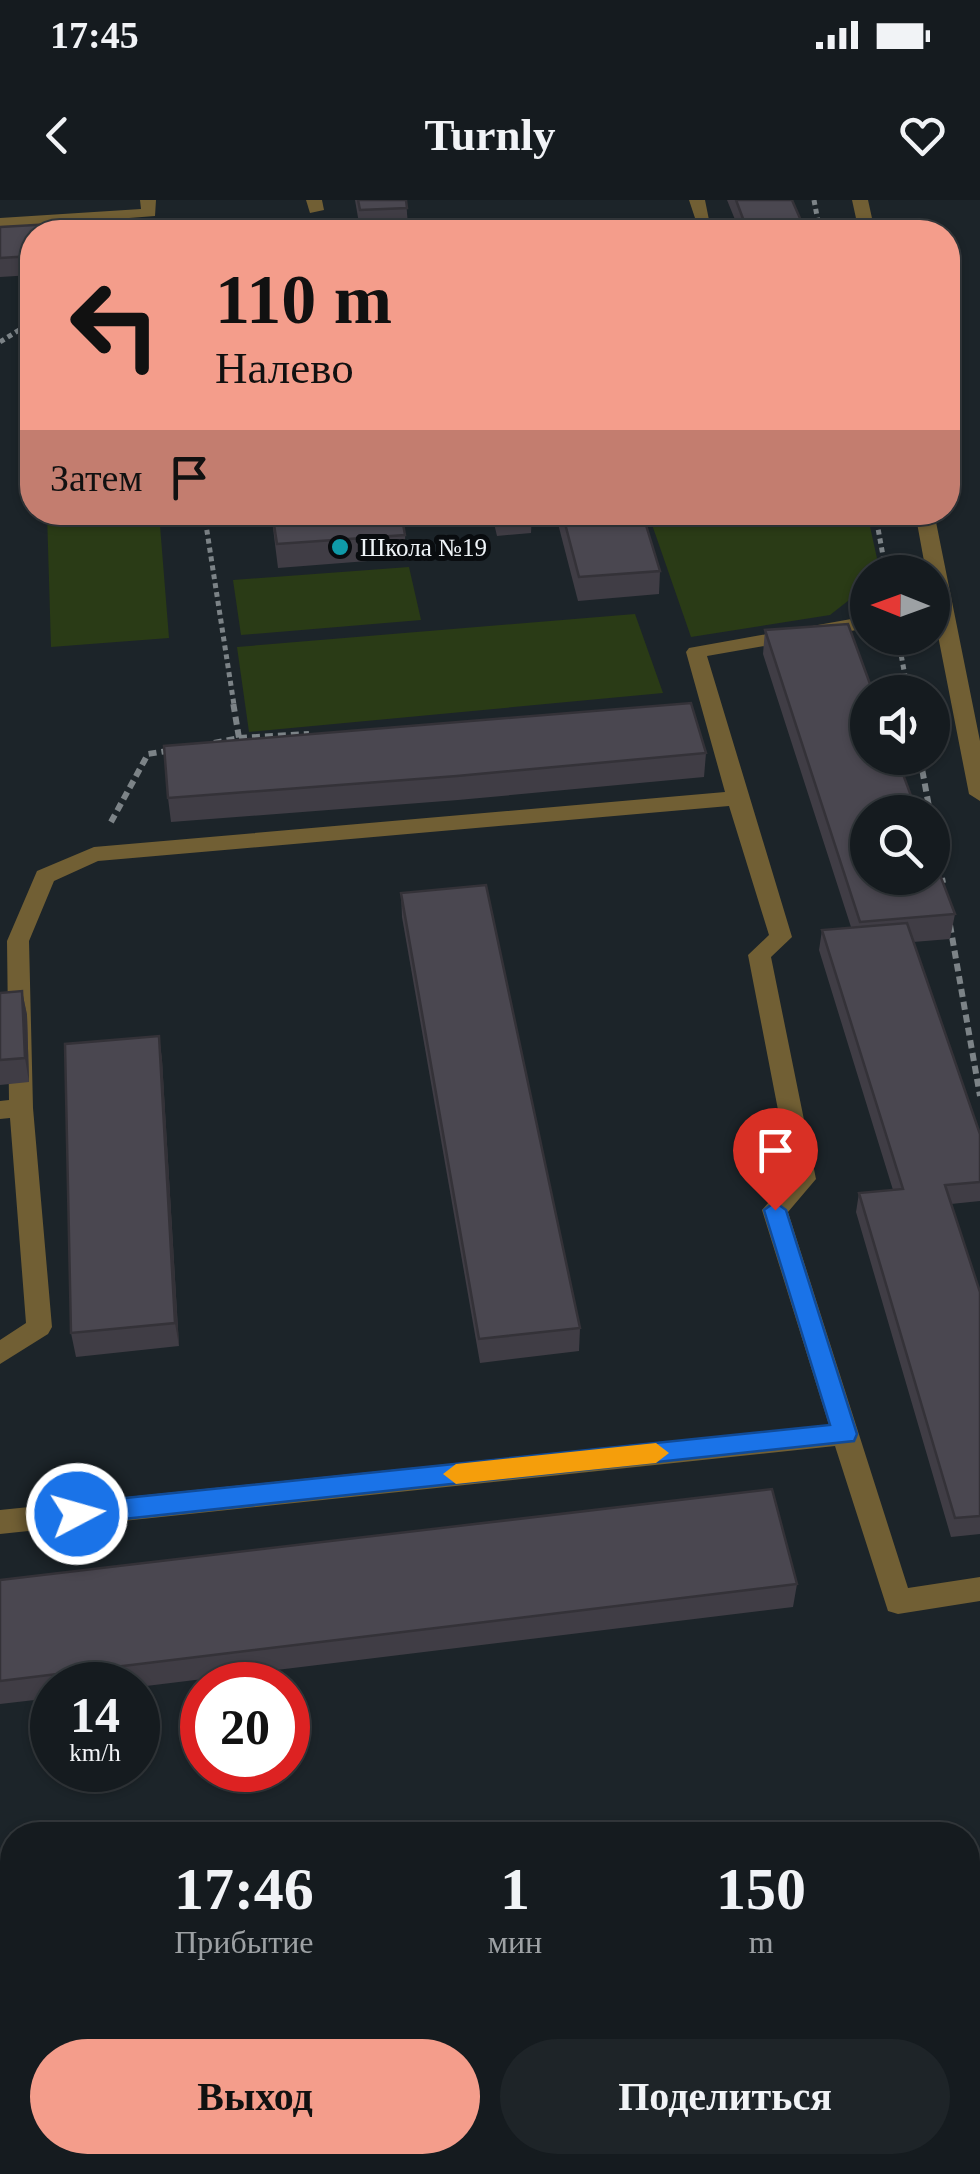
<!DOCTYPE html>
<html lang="ru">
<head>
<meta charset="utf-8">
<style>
  :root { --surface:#151b1f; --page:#1e2428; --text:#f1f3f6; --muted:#9da1a4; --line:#34393d; --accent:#f49d8b }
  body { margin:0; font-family:"Times New Roman",serif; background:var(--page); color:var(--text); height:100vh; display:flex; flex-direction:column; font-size:38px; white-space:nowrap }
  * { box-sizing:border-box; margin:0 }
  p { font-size:32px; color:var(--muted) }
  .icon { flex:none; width:55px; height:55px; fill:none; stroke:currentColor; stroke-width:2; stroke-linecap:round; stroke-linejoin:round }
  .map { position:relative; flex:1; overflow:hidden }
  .side { position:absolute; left:0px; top:1622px; width:980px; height:352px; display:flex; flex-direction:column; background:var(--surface); border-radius:40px 40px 0 0; box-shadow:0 2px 8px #0004,0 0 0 2px var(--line) }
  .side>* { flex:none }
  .banner { position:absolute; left:20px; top:20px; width:940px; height:305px; border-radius:40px; box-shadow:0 2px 8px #0004,0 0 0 2px var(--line); background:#f49d8b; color:#111; overflow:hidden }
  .needle { width:65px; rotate:271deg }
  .buttons { position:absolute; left:850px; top:355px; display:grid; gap:20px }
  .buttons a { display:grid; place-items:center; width:100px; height:100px; border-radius:50%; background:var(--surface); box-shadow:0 2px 8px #0004,0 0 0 2px var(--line); font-size:50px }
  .speed { position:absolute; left:30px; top:1462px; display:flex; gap:20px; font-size:50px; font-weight:700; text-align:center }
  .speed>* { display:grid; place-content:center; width:130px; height:130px; border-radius:50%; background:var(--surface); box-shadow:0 2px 8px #0004,0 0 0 2px var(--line); line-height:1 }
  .speed small { font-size:25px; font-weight:400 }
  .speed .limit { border:15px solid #d22; background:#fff; color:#111 }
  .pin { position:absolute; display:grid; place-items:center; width:85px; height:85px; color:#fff; margin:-102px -42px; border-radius:50% 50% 50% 0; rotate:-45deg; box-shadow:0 0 10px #0007 }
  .pin .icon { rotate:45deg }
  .me { position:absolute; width:110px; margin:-55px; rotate:84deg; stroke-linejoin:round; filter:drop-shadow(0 0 8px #0008) }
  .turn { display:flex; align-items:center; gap:35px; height:210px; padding:0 30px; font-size:45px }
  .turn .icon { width:130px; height:130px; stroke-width:2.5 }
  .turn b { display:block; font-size:70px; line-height:85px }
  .then { display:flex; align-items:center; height:95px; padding:0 30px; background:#0003; gap:20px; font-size:38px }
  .eta { display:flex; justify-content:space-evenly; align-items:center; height:170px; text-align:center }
  .eta b { font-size:60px; font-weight:700; line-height:70px }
  .cta { display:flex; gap:20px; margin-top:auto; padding:20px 30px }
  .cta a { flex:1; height:115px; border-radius:60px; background:var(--accent); color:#111; font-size:40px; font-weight:700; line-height:115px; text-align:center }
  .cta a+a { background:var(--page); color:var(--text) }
  .status { display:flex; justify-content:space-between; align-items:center; height:70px; padding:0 50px; background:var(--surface); direction:ltr }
  .status svg { height:28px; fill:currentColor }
  header { display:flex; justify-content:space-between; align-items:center; height:130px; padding:0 30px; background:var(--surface); font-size:45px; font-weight:700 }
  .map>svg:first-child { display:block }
</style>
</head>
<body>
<div class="status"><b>17:45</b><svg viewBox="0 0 49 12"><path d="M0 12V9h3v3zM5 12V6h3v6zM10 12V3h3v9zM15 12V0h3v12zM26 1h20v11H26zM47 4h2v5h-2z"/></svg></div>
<header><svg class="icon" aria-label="back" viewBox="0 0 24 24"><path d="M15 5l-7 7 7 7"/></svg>Turnly<svg class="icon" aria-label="heart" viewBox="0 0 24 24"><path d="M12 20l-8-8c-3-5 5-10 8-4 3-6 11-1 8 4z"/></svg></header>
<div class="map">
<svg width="980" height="1974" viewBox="0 0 980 1974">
  <rect width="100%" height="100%" fill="#1c2429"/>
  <g fill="#2a3b16">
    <polygon points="47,313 159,313 169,438 51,447"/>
    <polygon points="648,313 867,313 880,372 868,372 867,386 830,415 691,437"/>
    <polygon points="409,367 421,420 241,435 233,380"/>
    <polygon points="635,414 663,493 249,532 237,447"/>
  </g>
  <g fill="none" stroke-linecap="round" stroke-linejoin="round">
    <g stroke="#7c8387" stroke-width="5" stroke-dasharray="5 4" stroke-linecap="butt">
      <polyline points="814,0 820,32"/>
      <polyline points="0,142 32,122"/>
      <polyline points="204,312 234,505"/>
      <polyline points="875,312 886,372"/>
      <polyline points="898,438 908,492"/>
    </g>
    <g stroke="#7c8387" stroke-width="6" stroke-dasharray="8 5" stroke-linecap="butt">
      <polyline points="239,538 309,534"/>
      <polyline points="214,543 239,538 233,502"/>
      <polyline points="920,558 930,612"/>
      <polyline points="111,622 148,554 173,550"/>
      <polyline points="932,627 943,683"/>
      <polyline points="950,725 980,896"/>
    </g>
    <g fill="#715f34" fill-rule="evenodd">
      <polygon points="140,0 156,0 155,16 0,28 0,18 141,9"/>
      <polygon points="306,0 322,0 324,10 310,13"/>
      <polygon points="689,0 705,0 710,25 673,29 674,32 544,32 552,27 695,18"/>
      <polygon points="852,0 868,0 875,32 859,32"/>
      <polygon points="915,312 934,312 980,541 980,601 969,594 932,405 932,372 926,372"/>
      <polygon points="868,416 868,428 707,456 792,737 771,757 816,979 788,1012 908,1388 980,1377 980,1401 898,1414 888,1411 835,1246 0,1334 0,1310 829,1225 762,1010 791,977 748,755 769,735 729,606 98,661 54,681 29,741 33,908 52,1127 48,1134 0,1164 0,1140 26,1123 10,918 0,919 0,901 9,900 7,741 37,671 94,647 725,592 686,452 689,448"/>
    </g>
  </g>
  <g fill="#403d45">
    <polygon points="355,0 406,0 408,26 360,29"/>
    <polygon points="727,0 792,0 806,32 740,32"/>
    <polygon points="0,27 32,32 32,75 0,77"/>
    <polygon points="271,312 555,312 532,314 531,333 497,336 492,315 403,322 405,335 406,358 278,368"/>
    <polygon points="555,312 642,312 660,371 659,394 578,401"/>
    <polygon points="765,430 955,714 950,739 913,742 980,934 980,1001 951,1004 980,1092 980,1334 951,1337 856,1012 859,993 893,990 819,750 822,730 851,727 763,454"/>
    <polygon points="706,553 704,577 458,600 171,622 168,598"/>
    <polygon points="401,693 580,1128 579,1151 480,1163 402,717"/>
    <polygon points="22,791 27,815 29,882 0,885 0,793"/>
    <polygon points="159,836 162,860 179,1146 76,1157 71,1133"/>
    <polygon points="0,1380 797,1384 793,1407 138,1487 138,1485 52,1485 52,1498 0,1504"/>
  </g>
  <g fill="#343238">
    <polygon points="22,791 27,815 29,882 25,858"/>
    <polygon points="159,836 162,860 179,1146 175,1123"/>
  </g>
  <g fill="#4a4750" stroke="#343238" stroke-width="2.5">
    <polygon points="358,0 406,0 407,8 360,10"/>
    <polygon points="736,0 792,0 806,32 748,32"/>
    <polygon points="87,22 86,32 32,32 32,56 0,58 0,27"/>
    <polygon points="272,312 401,312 405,335 277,344"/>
    <polygon points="562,312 642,312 660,371 579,377"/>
    <polygon points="848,424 873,492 868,492 868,558 897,558 917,612 868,612 868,678 932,678 932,654 955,714 860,722 765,430"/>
    <polygon points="691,503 706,553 457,576 168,598 164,546"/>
    <polygon points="486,685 580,1128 479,1139 401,693"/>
    <polygon points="907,723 980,934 980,982 945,985 980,1092 980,1316 955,1318 859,993 903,989 822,730"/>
    <polygon points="22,791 25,858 0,860 0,793"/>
    <polygon points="159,836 175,1123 71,1133 65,844"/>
    <polygon points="772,1289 797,1384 0,1481 0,1380"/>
  </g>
  <polygon fill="#1a73e8" stroke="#114b97" stroke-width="2.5" points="775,1002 786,1010 857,1234 854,1241 77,1324 64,1314 77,1303 830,1225 764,1010"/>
  <polygon fill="#f59e0b" points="656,1243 669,1253 656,1263 456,1284 443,1274 456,1264"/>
  <circle fill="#0f9aa8" stroke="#090c0f" stroke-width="4" cx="340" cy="347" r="10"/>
  <g text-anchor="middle" stroke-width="10" stroke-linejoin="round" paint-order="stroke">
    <g font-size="25" fill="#eff4f8" stroke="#090c0f" text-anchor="start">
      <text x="360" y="356">Школа №19</text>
    </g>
  </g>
</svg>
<div class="buttons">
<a><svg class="needle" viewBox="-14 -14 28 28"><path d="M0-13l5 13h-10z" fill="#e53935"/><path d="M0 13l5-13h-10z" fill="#9da1a4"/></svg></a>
<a><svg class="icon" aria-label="sound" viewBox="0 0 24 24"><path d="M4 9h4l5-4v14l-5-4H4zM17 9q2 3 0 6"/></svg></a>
<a><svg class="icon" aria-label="search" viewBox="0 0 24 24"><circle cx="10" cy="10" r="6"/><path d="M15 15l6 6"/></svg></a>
</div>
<div class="speed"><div>14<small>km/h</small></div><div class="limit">20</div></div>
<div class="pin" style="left:775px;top:1010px;background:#d93025"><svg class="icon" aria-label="arrive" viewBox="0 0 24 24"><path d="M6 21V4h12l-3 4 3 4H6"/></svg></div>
<svg class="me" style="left:77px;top:1314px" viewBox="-20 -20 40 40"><circle r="17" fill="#1a73e8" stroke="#fff" stroke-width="3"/><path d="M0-11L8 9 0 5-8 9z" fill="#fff"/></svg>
<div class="banner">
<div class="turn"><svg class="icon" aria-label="left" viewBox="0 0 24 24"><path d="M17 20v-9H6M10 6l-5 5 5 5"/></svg><div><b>110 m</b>Налево</div></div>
<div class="then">Затем<svg class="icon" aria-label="arrive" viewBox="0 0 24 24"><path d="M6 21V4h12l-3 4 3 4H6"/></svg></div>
</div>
<section class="side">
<div class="eta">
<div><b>17:46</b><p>Прибытие</p></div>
<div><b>1</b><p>мин</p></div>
<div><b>150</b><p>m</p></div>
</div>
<div class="cta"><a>Выход</a><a>Поделиться</a></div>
</section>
</div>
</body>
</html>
